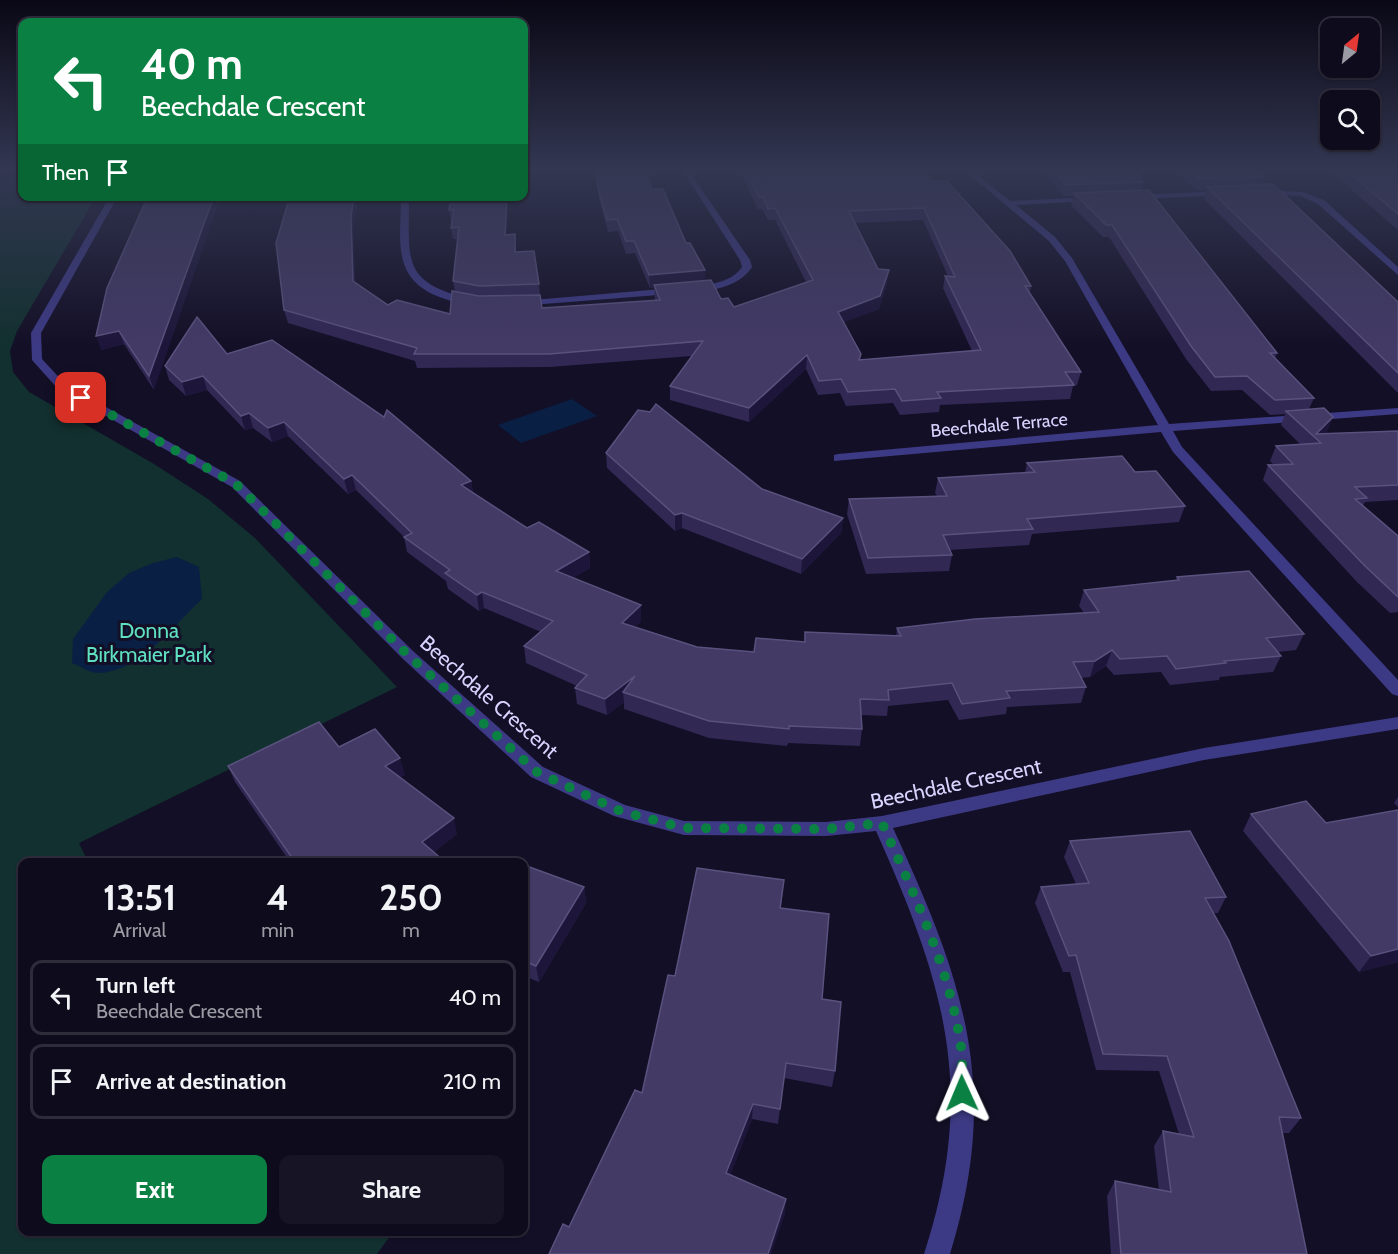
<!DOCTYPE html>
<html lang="en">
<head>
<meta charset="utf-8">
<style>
  :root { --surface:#0e0b1c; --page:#171425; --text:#f1f3f6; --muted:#9b9ba3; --line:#2e2b3b; --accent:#0b8043 }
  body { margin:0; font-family:Cabin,sans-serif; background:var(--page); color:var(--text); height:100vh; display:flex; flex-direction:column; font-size:22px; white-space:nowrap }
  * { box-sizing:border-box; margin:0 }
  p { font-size:20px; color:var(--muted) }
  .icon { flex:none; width:33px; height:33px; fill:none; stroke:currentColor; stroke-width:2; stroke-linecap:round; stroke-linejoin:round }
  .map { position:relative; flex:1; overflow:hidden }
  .panel { position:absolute; left:18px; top:858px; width:510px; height:378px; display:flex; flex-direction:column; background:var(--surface); border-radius:12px; box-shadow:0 2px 4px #0004,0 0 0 2px var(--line) }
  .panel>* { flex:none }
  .hud { position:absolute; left:18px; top:18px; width:510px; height:183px; border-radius:12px; box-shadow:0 2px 4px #0004,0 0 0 2px var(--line); background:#0b8043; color:#fff; overflow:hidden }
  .needle { width:39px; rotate:29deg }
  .tools { position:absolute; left:1320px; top:18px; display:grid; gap:12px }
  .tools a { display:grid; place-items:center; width:60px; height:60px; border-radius:12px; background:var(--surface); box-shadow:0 2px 4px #0004,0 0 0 2px var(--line); font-size:30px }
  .pin { position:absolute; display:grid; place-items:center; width:51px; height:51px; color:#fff; margin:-26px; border-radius:12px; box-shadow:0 3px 9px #0006 }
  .me { position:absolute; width:66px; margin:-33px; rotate:359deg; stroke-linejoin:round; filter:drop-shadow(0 0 4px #0008) }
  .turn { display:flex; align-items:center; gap:21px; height:126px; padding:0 24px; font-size:27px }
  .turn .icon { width:78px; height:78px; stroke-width:2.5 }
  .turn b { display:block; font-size:42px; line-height:51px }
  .then { display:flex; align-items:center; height:57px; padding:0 24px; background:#0003; gap:12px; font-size:22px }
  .eta { display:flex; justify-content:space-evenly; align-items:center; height:102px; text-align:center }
  .eta b { font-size:36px; font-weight:700; line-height:42px }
  .primary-button { display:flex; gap:12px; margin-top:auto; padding:12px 24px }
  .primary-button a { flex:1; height:69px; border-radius:12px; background:var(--accent); color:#fff; font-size:24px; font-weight:700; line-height:69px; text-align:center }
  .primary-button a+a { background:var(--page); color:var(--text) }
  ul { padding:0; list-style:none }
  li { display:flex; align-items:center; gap:18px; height:75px; margin:0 12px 9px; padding:0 12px; border:3px solid var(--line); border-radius:12px }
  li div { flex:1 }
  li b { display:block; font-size:22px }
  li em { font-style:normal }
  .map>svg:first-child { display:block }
</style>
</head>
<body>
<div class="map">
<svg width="1398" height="1254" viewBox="0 0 1398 1254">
  <rect width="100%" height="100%" fill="#130f26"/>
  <polygon fill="#12302f" points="0,171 22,171 22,196 96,197 17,331 10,351 13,372 29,392 154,464 208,499 255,538 397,687 79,843 88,862 22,862 22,1232 393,1232 377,1254 0,1254"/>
  <g fill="#0a1f44">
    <polygon points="572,399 597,416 521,443 498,425"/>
    <path d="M177 557 199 567 202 599C175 624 139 673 98 673 90 673 80 666 72 663L73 639 107 592 129 573 153 563Z"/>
  </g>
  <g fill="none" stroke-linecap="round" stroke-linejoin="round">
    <g fill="#3d3a85" fill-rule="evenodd">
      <path d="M683 171H689L750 260 752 267C741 283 727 286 709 291L518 306V302L521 301 709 285C722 281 734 279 742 267L740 260Z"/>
      <polygon points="965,171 973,171 1010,201 1094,197 1095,199 1091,201 1016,205 1055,237 1072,258 1169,424 1398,408 1398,414 1173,431 1182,447 1398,680 1398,696 1392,694 1173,452 1161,432 834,461 834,455 838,454 1158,425 1065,261 1049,241"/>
      <polygon points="1262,190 1302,192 1324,200 1398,267 1398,275 1318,204 1301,196 1259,194 1258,192"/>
      <polygon points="1226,191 1229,191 1229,195 1136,199 1132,197 1136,195"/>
      <path d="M110 196H118L41 333 42 359 66 385 240 481 413 651 543 767 625 805 684 821 826 822 882 816 1204 748 1398 717V729L1204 760 893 828C963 980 1002 1086 950 1254H924C978 1089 944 983 876 831L826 836 684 835 614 816 531 777 403 659 232 487 58 389 32 360 31 333Z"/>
      <path d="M401 196H409C409 263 401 282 473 300V304C463 305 447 300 437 296 391 277 401 239 401 196Z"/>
    </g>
  </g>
  <g fill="#312854" fill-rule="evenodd">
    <path d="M739 171H924L932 181 1031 286 1030 292 1081 372 1077 385 1073 386 1070 399 940 405 939 412 900 415 893 403 846 406 840 393 818 395 806 369 749 422 670 400V386L692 356 550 367 417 368 415 361 288 323 284 310 358 199 353 229 355 283 388 305 450 314 455 292 453 281 458 239H453L451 228 452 222H451L449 210 451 196 507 235 516 246V252L534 251 542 308 655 300 654 287 650 288 635 253 626 254 618 231 608 232 599 199 598 188 651 189 686 243 705 270V281L721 299 734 307 806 282 775 220H768L762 209H758ZM923 220 948 276H945L943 288 972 351 861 360 844 322 879 309 887 283 878 269 855 223Z"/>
    <polygon points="1043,171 1134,171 1143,182 1141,190 1277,353 1275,358 1314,398 1309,409 1327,432 1325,434 1398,431 1398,500 1365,502 1363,506 1398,536 1398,612 1390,613 1357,582 1263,480 1268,465 1274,465 1270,461 1276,446 1301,445 1281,425 1285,414 1270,415 1242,390 1211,391 1186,359 1109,237 1103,237 1071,205 1073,196 1064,196 1043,172"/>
    <polygon points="1176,171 1258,171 1265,176 1262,185 1398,302 1398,393 1204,199 1207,190 1196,190"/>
    <polygon points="1330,171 1398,171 1398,230"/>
    <polygon points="148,196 154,390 124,344 101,350"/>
    <polygon points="227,354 471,481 473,493 527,528 589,552 590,568 573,578 641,621 635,627 697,647 754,652 804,642 805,632 896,636 897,628 1084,613 1079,606 1084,590 1176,580 1177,577 1304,634 1296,650 1278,652 1281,656 1273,672 1220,677 1219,680 1170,685 1161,672 1114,675 1106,666 1090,677 1081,678 1086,687 1081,703 1007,707 1006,714 959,720 948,700 888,706 887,716 861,715 862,729 860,746 788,743 787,746 709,738 624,709 624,702 607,715 577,704 575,688 577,686 526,663 524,646 541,632 484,608 479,611 448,589 446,581 407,552 404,537 356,490 348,494 288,436 272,442 253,428 245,430 207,390 186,396 169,380 165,366"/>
    <polygon points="606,453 762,489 843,518 841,533 801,574 682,528 675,531 607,468"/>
    <polygon points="1027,463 1135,472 1185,506 1179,522 1032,534 1029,545 949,550 952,555 949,571 866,574 847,514 849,499 937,496 935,493 938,478 1025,473"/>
    <polygon points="339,747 405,775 399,777 457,834 434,852 445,862 290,862 235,782 228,766"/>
    <polygon points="1398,797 1398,807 1394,803"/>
    <polygon points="1398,810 1398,962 1359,972 1243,831 1251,814 1326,823"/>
    <polygon points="1070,841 1226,897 1218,913 1213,913 1301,1118 1289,1133 1283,1133 1307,1254 1111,1254 1107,1196 1115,1181 1159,1190 1154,1146 1163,1131 1179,1134 1159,1071 1096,1070 1070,972 1063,972 1035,903 1041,887 1076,884 1064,857"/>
    <polygon points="524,865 584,887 586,903 539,982 524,976"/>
    <polygon points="784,880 781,908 822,999 835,1071 832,1087 784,1078 778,1124 752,1119 730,1175 785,1214 569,1227 642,1093 675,976"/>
  </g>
  <g fill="#1d163a">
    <polygon points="214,196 221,196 154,390 149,376"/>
    <polygon points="354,196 357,196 358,199 353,229 356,294 353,281 351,217"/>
    <polygon points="507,196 508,196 507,247 505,235"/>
    <polygon points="705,270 705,283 654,285 654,287 650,288 649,275"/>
    <polygon points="889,270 887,283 879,309 837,325 838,312"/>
    <polygon points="119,331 124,344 101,350 96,336"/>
    <polygon points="807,355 806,369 749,422 749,408"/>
    <polygon points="203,376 207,390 186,396 182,382"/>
    <polygon points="249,413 253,428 245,430 241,416"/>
    <polygon points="1333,417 1327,432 1318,441 1316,434"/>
    <polygon points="284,422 288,436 272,442 268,428"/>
    <polygon points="352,475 356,490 348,494 344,479"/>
    <polygon points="471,481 474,496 461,485"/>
    <polygon points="682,513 682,528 675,531 675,515"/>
    <polygon points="843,518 841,533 801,574 802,559"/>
    <polygon points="589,552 590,568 558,587 556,571"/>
    <polygon points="482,592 484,608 479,611 477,595"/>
    <polygon points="641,605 641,621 623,639 622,623"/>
    <polygon points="1112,650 1106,666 1090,677 1095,661"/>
    <polygon points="635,676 623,692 624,702 607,715 605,699"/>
    <polygon points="400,758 405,775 389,783 385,766"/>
    <polygon points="454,818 457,834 426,859 422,842"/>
    <polygon points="584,887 586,903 539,982 536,966"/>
    <polygon points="1398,949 1398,962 1359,972 1371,956"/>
    <polygon points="753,1104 752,1119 725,1188 726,1173"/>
    <polygon points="786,1199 785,1214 771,1254 768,1254"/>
  </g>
  <g fill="#433a66" stroke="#5a527e" stroke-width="1.5" fill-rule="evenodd">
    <polygon points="597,171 648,171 651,189 663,189 686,243 690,243 705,270 649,275 634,241 626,241 617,219 607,220 598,188"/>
    <path d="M745 171H924L932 181H947L1010 251 1031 286H1025L1081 372H1065L1074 385 937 392 941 398 902 401 895 389 848 392 841 379 819 381 807 355 749 408 670 386 703 341 549 354H414L417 348 284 310 276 243 290 196H354L351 217 353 281 388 305 397 300 450 314 452 291 479 296 540 295 542 308 660 300 654 285 711 280 721 299 728 298 734 307 813 280 775 208 768 209 763 197H759ZM924 208 955 277 945 276 981 350 859 360 861 354 838 312 880 296 889 270 878 269 849 211Z"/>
    <polygon points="1053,171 1134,171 1143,182 1066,185"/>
    <polygon points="1190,171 1258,171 1265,176 1199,179"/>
    <polygon points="1347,171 1398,171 1398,214"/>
    <polygon points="1273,184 1398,302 1398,373 1207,187"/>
    <polygon points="1149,190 1277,353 1270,353 1314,398 1275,400 1247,376 1215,377 1191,346 1112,225 1106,225 1074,193"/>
    <polygon points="148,196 214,196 149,376 119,331 96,336 107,288"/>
    <polygon points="451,196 507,196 505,235 515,234 515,252 534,251 539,284 479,286 453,281 459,227 451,228 454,210 449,210"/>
    <polygon points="197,317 227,354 272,340 384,417 387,410 471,481 461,485 527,528 539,522 589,552 556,571 641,605 622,623 697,647 754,652 756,638 805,642 805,632 901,636 897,628 975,619 1099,612 1084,590 1179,580 1177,577 1249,571 1304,634 1266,638 1281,656 1224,661 1226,663 1176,669 1167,656 1120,659 1112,650 1095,661 1073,662 1086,687 1006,691 1010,698 962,704 952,683 888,690 889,700 860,699 862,729 789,726 789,729 709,721 623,692 635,676 605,699 575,688 587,675 524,646 553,621 482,592 477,595 445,573 450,570 404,537 412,533 352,475 344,479 284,422 268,428 249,413 241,416 203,376 182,382 165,366"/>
    <polygon points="656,404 762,489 843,518 802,559 682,513 675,515 606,453 638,410 650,412"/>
    <polygon points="1324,408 1333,417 1316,434 1398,431 1398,485 1355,487 1367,498 1355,499 1398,536 1398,597 1365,566 1268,465 1293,464 1276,446 1321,443 1286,411"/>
    <polygon points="1122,456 1135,472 1156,471 1185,506 1027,519 1033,529 943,535 952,555 868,558 849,499 947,496 938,478 1035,472 1027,463"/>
    <polygon points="319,722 339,747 375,729 400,758 385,766 454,818 422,842 444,861 442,862 295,862 228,766"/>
    <polygon points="1306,801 1326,823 1398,810 1398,949 1371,956 1251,814"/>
    <polygon points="1190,831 1226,897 1205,898 1229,941 1301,1118 1279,1117 1307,1254 1121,1254 1115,1181 1171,1192 1163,1131 1194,1137 1167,1056 1103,1054 1076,955 1069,956 1041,887 1089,883 1070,841"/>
    <polygon points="506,859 516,862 504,862"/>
    <polygon points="524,865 584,887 536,966 524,961"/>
    <polygon points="697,868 784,880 780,908 829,914 822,999 841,1002 835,1071 786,1063 780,1109 753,1104 726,1173 786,1199 768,1254 549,1254 563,1224 569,1227 635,1090 642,1093 668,975 675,976"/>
  </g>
  <linearGradient id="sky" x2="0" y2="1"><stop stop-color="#0a0815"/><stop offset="0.49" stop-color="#333752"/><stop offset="1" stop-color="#333752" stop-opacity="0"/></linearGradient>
  <rect width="1398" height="346" fill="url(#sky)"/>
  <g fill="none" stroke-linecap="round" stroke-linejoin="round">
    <path stroke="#0b8043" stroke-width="10" stroke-dasharray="0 18" d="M81 398 236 484 408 655 537 772 620 811 684 828 826 829 882 823C914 894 950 969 961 1047 963 1062 962 1078 962 1093"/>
  </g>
  <g text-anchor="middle" stroke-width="6" stroke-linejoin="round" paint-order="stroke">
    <g font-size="18" fill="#d9d4ff" stroke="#130f26">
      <text transform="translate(999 425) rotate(-5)" y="6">Beechdale Terrace</text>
    </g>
    <g font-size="21" fill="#5fe0c0" stroke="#130f26">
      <text x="149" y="638">Donna<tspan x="149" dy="24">Birkmaier Park</tspan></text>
    </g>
    <g font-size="21" fill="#d9d4ff" stroke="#130f26">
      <text transform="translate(489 697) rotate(41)" y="7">Beechdale Crescent</text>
      <text transform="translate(956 784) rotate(-12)" y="7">Beechdale Crescent</text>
    </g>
  </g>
</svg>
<div class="tools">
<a><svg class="needle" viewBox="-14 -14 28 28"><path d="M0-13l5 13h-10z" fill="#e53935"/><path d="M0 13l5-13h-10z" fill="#9b9ba3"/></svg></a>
<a><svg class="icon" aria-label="search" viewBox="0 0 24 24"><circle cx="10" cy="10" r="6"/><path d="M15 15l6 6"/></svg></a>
</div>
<div class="pin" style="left:81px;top:398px;background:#d93025"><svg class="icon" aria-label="arrive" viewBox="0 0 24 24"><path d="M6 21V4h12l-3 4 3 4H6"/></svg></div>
<svg class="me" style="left:962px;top:1093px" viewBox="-20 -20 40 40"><path d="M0-17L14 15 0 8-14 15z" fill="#0b8043" stroke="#fff" stroke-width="4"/></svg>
<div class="hud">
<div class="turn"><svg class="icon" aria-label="left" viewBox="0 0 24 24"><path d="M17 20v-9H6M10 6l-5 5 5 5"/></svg><div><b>40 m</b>Beechdale Crescent</div></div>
<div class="then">Then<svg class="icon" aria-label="arrive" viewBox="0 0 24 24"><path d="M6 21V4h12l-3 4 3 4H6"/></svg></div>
</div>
<section class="panel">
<div class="eta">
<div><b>13:51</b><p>Arrival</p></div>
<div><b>4</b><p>min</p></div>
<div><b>250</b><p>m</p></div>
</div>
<ul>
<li><svg class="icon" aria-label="left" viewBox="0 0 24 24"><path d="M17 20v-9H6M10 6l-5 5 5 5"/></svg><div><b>Turn left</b><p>Beechdale Crescent</p></div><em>40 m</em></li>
<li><svg class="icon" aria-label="arrive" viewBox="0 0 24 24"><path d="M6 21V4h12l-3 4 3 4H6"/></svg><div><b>Arrive at destination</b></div><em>210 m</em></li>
</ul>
<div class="primary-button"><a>Exit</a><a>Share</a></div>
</section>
</div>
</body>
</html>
